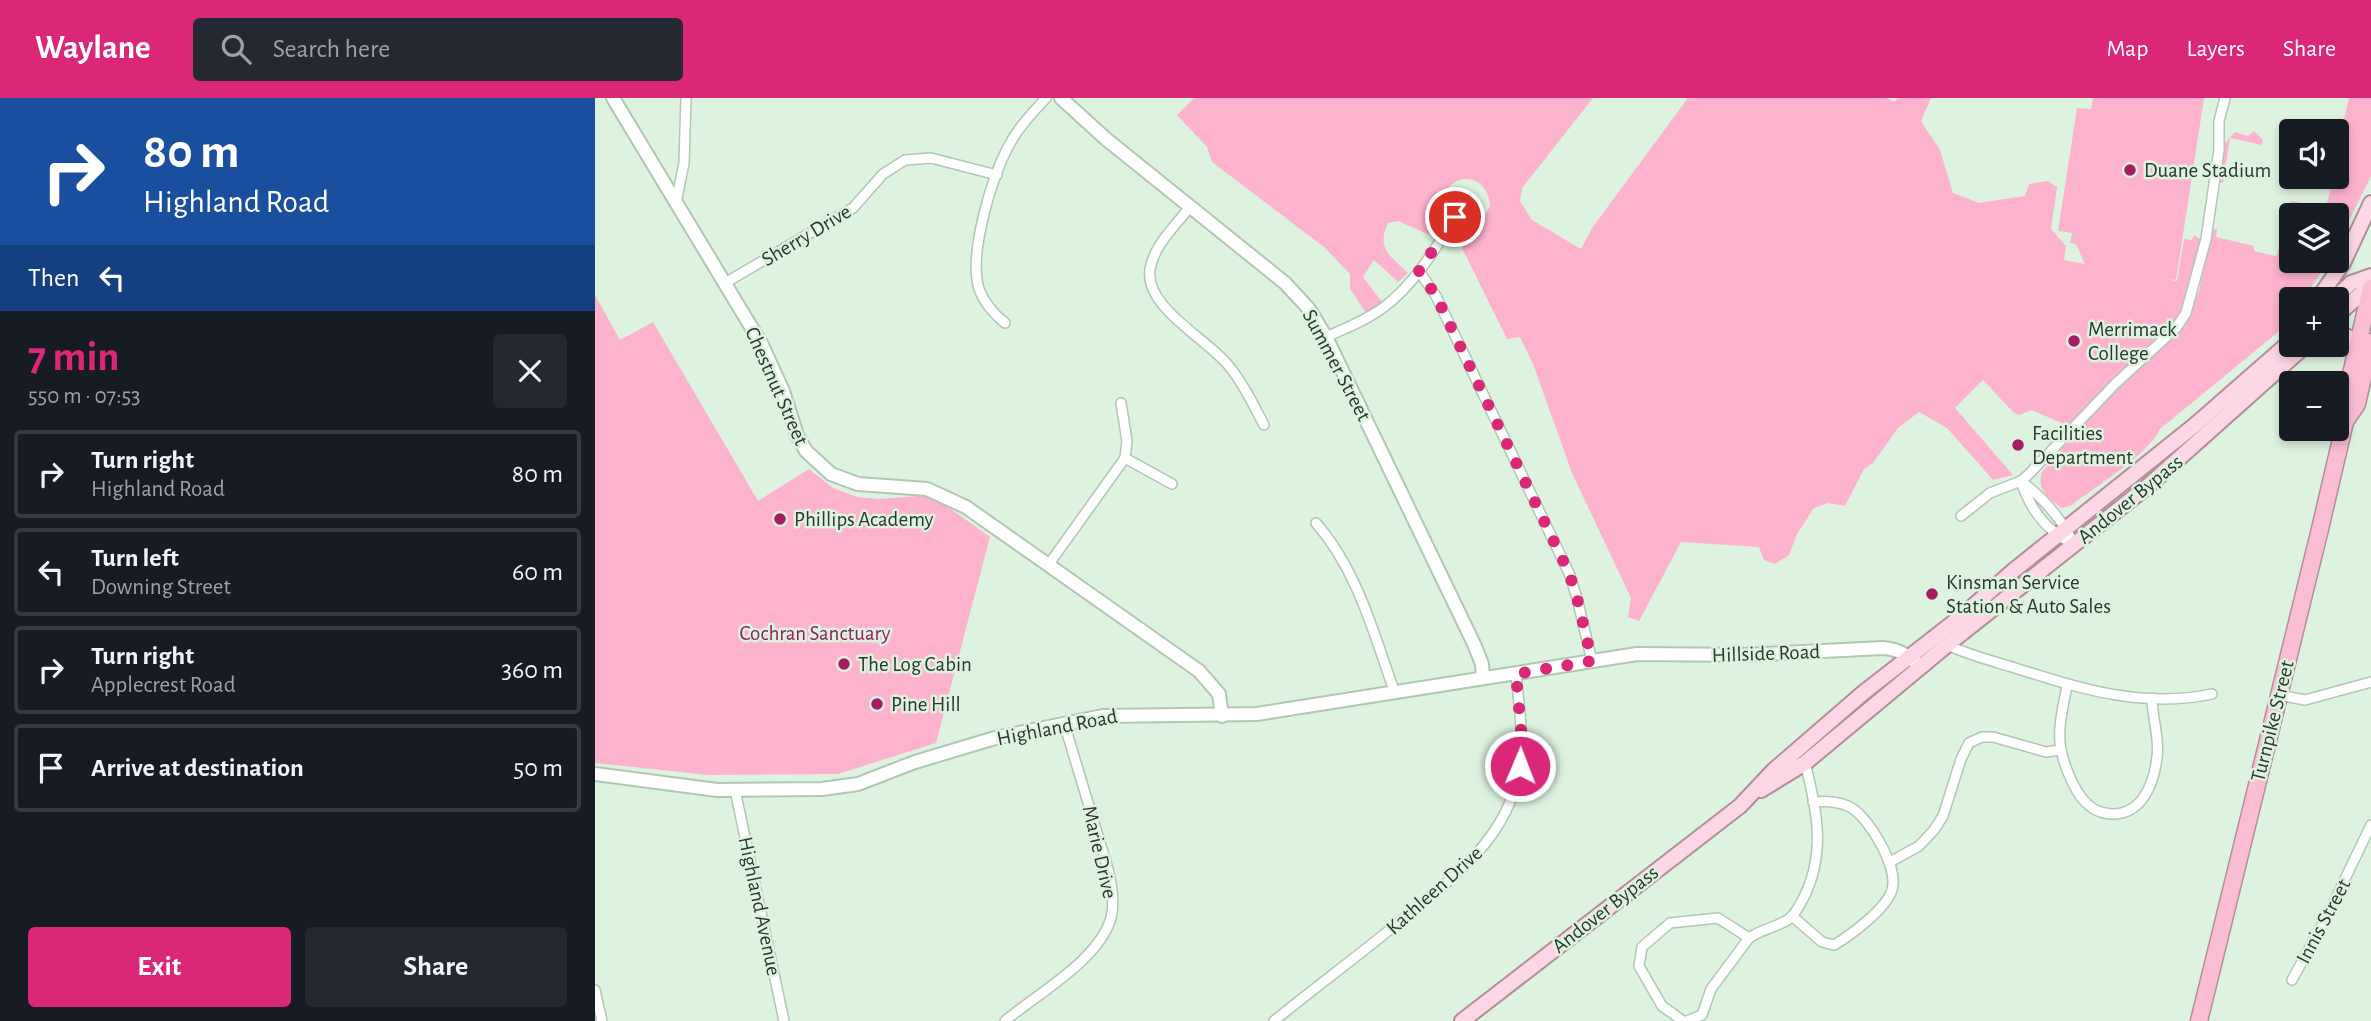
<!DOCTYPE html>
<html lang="en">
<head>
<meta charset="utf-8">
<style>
  :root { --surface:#171b24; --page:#242831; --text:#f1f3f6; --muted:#9ea1a6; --line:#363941; --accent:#db2777 }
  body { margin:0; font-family:"Alegreya Sans",sans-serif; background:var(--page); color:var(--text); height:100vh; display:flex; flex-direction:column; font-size:26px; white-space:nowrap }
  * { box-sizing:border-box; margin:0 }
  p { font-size:23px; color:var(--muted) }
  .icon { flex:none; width:38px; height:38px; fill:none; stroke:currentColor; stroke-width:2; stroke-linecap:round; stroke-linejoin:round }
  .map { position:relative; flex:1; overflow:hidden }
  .drawer { display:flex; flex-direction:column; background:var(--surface); width:595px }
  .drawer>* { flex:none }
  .hud { background:#1a4fa0; color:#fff; overflow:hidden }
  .controls { position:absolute; left:1684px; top:21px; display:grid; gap:14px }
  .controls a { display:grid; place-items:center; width:70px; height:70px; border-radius:7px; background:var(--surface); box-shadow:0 4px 10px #0003; font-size:35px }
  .pin { position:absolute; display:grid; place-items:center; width:60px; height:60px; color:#fff; margin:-30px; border:4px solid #fff; border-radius:50%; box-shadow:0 2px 7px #0007 }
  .me { position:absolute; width:77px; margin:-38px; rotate:1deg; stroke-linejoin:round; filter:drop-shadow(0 0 5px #0008) }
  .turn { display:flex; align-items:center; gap:24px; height:147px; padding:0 28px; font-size:32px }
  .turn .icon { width:91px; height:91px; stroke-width:2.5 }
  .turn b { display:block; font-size:49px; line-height:60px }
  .then { display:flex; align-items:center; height:66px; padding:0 28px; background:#0003; gap:14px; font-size:26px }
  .round { display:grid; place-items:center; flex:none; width:74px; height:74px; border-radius:7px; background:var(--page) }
  .head { display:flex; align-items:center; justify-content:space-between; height:119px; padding:0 28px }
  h1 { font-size:42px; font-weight:700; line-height:52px; color:var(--accent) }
  .primary-button { display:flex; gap:14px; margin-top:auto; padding:14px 28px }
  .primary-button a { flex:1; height:80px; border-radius:7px; background:var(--accent); color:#fff; font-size:28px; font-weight:700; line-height:80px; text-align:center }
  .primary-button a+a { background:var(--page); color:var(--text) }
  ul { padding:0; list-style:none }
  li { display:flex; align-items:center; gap:21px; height:88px; margin:0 14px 10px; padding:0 14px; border:4px solid var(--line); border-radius:7px }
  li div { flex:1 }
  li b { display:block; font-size:26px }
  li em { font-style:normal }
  header { display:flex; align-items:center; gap:42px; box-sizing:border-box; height:98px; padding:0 35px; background:var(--accent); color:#fff }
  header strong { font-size:33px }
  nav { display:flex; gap:38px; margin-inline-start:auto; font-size:24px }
  .search { width:490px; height:63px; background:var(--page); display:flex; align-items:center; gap:18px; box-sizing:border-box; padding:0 24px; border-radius:7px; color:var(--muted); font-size:26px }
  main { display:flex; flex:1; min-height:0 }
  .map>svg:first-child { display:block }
</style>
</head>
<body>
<header>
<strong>Waylane</strong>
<div class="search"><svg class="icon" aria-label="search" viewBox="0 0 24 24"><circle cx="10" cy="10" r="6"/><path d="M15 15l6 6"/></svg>Search here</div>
<nav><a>Map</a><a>Layers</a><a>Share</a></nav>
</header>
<main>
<section class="drawer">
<div class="hud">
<div class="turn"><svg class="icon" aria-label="right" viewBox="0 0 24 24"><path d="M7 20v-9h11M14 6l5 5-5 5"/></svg><div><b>80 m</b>Highland Road</div></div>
<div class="then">Then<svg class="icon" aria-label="left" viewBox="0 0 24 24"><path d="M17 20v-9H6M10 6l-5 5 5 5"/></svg></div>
</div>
<div class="head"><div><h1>7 min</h1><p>550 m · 07:53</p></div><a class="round"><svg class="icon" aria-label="close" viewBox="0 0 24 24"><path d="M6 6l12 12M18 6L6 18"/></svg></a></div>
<ul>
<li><svg class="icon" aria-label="right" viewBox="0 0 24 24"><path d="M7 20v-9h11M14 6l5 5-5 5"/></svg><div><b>Turn right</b><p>Highland Road</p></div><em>80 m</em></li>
<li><svg class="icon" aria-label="left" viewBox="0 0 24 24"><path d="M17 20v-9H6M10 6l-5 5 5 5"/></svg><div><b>Turn left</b><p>Downing Street</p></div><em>60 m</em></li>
<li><svg class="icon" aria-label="right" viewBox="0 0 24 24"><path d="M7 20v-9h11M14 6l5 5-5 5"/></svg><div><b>Turn right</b><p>Applecrest Road</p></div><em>360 m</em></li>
<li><svg class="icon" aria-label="arrive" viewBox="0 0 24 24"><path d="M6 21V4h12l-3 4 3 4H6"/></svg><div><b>Arrive at destination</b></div><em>50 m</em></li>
</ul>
<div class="primary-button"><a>Exit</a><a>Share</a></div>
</section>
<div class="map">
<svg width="1776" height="923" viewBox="0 0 1776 923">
  <rect width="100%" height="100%" fill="#ddf3e0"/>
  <g fill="#fdb2ce">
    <path d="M599 0H998L927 90 925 103 937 122 986 151 997 130 1093 0H1292L1299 4 1303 0H1336L1326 23 1345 52 1358 95 1384 105 1430 98 1434 86 1453 83 1462 89 1456 131 1471 148 1469 162 1490 166 1481 146 1475 145 1477 135 1463 133 1482 10 1496 11 1498 0H1609L1581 182 1570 181 1582 183 1589 141 1597 142 1599 137 1606 142 1584 217 1473 328 1437 312 1424 317 1418 314 1388 282 1360 310 1418 377 1398 382 1352 330 1324 314 1303 330 1278 365 1269 371 1250 408 1233 405 1219 410 1202 436 1194 457 1180 466 1169 462 1164 449 1086 444 1044 523 1033 519 1036 500 977 375 938 266 925 239 912 241 867 150 874 139V128L888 121 895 108C893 77 860 71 847 99L850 115 835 137 803 123 793 125C781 151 795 157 813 175L803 184 779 162 768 179 787 204 771 215 755 191V176L729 149 617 64 612 49 582 17Z"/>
    <path d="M1754 0H1776V78L1741 149V117H1696V163H1734L1708 201H1696V217L1682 235 1565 331C1553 357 1499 390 1475 408L1467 410C1453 402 1441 390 1447 374L1517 293 1557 254 1589 229 1604 193 1617 132 1622 131 1621 139 1659 148V153L1680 158 1682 157 1696 103 1727 109 1732 105 1739 79 1747 69 1753 43 1748 25Z"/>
    <polygon points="1659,33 1668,42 1667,47 1635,40 1628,85 1625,84 1629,46 1640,34 1653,38"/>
    <polygon points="0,197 25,242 58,224 163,403 214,371 238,390 262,399 284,401 336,397 395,439 341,645 243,676 113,677 0,665"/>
  </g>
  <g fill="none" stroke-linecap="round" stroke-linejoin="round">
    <defs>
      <g id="street">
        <polyline points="81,105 89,65 91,0"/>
        <path d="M595 109C581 127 559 147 555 171 549 209 611 240 633 267 648 285 658 306 669 327"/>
        <polyline points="824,173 841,198 974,475 982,500 997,563"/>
        <polyline points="130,185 258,110 288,76 310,62 336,60 402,77"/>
        <path d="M410 225C399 216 389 205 384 191 373 155 398 74 417 42 426 26 439 13 451 0"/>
        <path d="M731 239C751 230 772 222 789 209 825 182 848 137 872 101"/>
        <polyline points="530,360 577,386"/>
        <path d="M1426 383C1448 400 1467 421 1479 446 1452 434 1435 411 1426 383Z"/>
        <polyline points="1366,418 1395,395 1426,383 1435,375 1520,286 1581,230 1591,215 1611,141 1624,52 1624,23 1630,0"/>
        <path d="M721 425C763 473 779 537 800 595"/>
        <polyline points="454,466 530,360 532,343 526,305"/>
        <path d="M1350 546C1371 556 1394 562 1417 569 1484 590 1546 611 1617 596"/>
        <path d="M1472 588C1468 609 1462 631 1466 652 1470 670 1481 699 1496 709 1502 714 1508 715 1516 716 1547 717 1559 686 1562 659 1565 641 1557 620 1557 600"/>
        <polyline points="1684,597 1710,602 1776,584"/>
        <polyline points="140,692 189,923"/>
        <polyline points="1295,764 1324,748 1339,732 1348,718 1366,661 1374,645 1387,639 1398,639 1451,654 1466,652"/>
        <path d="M1197 818 1227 844 1239 847C1256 837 1291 811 1297 792 1304 770 1274 719 1255 709 1243 703 1231 703 1218 704"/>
        <path d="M1154 840C1167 831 1182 829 1194 821 1201 816 1205 806 1209 799 1231 755 1222 711 1210 665"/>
        <polyline points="1697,882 1734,814 1776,727"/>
        <polyline points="0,892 7,923"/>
        <path d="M410 923C442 896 504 862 516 820 520 804 517 787 513 771L469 625"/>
        <path d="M679 923C722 888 767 855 809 820 855 782 904 747 921 687 932 652 924 612 921 576"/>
        <polyline points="1088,923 1067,908 1044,868 1047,849 1075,825 1123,820 1154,840 1116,891 1107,917 1092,923"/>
      </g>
      <g id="secondary">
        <polyline points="18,0 167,247 188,293 202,337 211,353 236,376 263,386 332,391 371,409 604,573 624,596 627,618"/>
        <polyline points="466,0 511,41 690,185 714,211 731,239 879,546 887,566 888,580"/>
        <path d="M0 676 122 692 227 691 263 686 320 664 400 640 508 618 662 616 1042 556 1150 557 1288 550C1304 551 1314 558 1326 569"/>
      </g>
      <g id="primary">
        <polyline points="1723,201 1748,165 1776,105"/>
        <polyline points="1739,201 1756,185 1776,178"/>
        <polyline points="1741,218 1776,187"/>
        <polyline points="1741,234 1753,239 1761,252"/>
        <polyline points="1166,692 1210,665 1352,547 1553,388 1711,247"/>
        <polyline points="867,923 1145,708 1179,672 1268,595 1368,517 1418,473 1600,327 1696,243"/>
      </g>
      <g id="highway">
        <polyline points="1751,322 1762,306 1776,244"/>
        <polyline points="1604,923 1725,431 1750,324 1753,289 1776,190"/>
      </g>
    </defs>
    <use href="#street" stroke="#b1c7b4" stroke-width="12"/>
    <use href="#secondary" stroke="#b1c7b4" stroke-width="16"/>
    <use href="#primary" stroke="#b38e9a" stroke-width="18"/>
    <use href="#highway" stroke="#b38e9a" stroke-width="19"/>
    <use href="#street" stroke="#fff" stroke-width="9"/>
    <use href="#secondary" stroke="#fff" stroke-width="12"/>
    <use href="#primary" stroke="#fdd7e5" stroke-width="14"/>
    <use href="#highway" stroke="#fbbdd4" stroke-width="16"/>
  </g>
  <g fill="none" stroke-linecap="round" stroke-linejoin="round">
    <polyline stroke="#db2777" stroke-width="12" stroke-dasharray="0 21.6" points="860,119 824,173 841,198 974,475 982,500 997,563 921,576 926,631 925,668"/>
  </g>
  <g fill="#a51c63" stroke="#ddf3e0" stroke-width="2.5">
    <circle cx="1535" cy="72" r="7"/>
    <circle cx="1479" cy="243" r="7"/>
    <circle cx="1423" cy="347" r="7"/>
    <circle cx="185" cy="421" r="7"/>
    <circle cx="1337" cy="496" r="7"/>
    <circle cx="249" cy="566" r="7"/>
    <circle cx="282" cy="606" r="7"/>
  </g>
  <g text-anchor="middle" stroke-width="5" stroke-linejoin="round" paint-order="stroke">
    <g font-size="21" fill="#2e372f" stroke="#ddf3e0" text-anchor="start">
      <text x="1549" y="79">Duane Stadium</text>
      <text x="1493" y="238">Merrimack<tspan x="1493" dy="24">College</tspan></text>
      <text x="1437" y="342">Facilities<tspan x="1437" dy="24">Department</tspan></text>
      <text x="199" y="428">Phillips Academy</text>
      <text x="1351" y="491">Kinsman Service<tspan x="1351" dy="24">Station &amp; Auto Sales</tspan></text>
      <text x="263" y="573">The Log Cabin</text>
      <text x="296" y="613">Pine Hill</text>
    </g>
    <g font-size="21" fill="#2e372f" stroke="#ddf3e0">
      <text transform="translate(211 137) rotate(-31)" y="7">Sherry Drive</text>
      <text transform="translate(742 267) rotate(62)" y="7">Summer Street</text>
      <text transform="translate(182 288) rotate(66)" y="7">Chestnut Street</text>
      <text transform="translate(1535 401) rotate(-39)" y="7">Andover Bypass</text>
      <text transform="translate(1171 555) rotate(-2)" y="7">Hillside Road</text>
      <text transform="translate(1677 623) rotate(-76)" y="7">Turnpike Street</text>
      <text transform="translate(462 629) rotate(-11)" y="7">Highland Road</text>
      <text transform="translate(505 754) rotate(77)" y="7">Marie Drive</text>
      <text transform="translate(839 792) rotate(-42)" y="7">Kathleen Drive</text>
      <text transform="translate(165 808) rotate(78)" y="7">Highland Avenue</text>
      <text transform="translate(1010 811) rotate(-38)" y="7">Andover Bypass</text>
      <text transform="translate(1728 823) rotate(-62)" y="7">Innis Street</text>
    </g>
    <g font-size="21" fill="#901f58" stroke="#ddf3e0">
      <text x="220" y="542">Cochran Sanctuary</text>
    </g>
  </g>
</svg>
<div class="controls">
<a><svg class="icon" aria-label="sound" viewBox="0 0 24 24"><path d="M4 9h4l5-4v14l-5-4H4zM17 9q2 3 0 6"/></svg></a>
<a><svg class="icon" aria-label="layers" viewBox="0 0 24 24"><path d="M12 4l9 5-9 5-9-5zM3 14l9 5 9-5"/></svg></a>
<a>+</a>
<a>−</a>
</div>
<div class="pin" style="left:860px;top:119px;background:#d93025"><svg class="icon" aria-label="arrive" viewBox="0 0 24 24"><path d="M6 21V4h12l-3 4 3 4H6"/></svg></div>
<svg class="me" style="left:925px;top:668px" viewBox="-20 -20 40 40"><circle r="17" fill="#db2777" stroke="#fff" stroke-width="3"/><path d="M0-11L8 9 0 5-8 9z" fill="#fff"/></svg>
</div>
</main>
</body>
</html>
